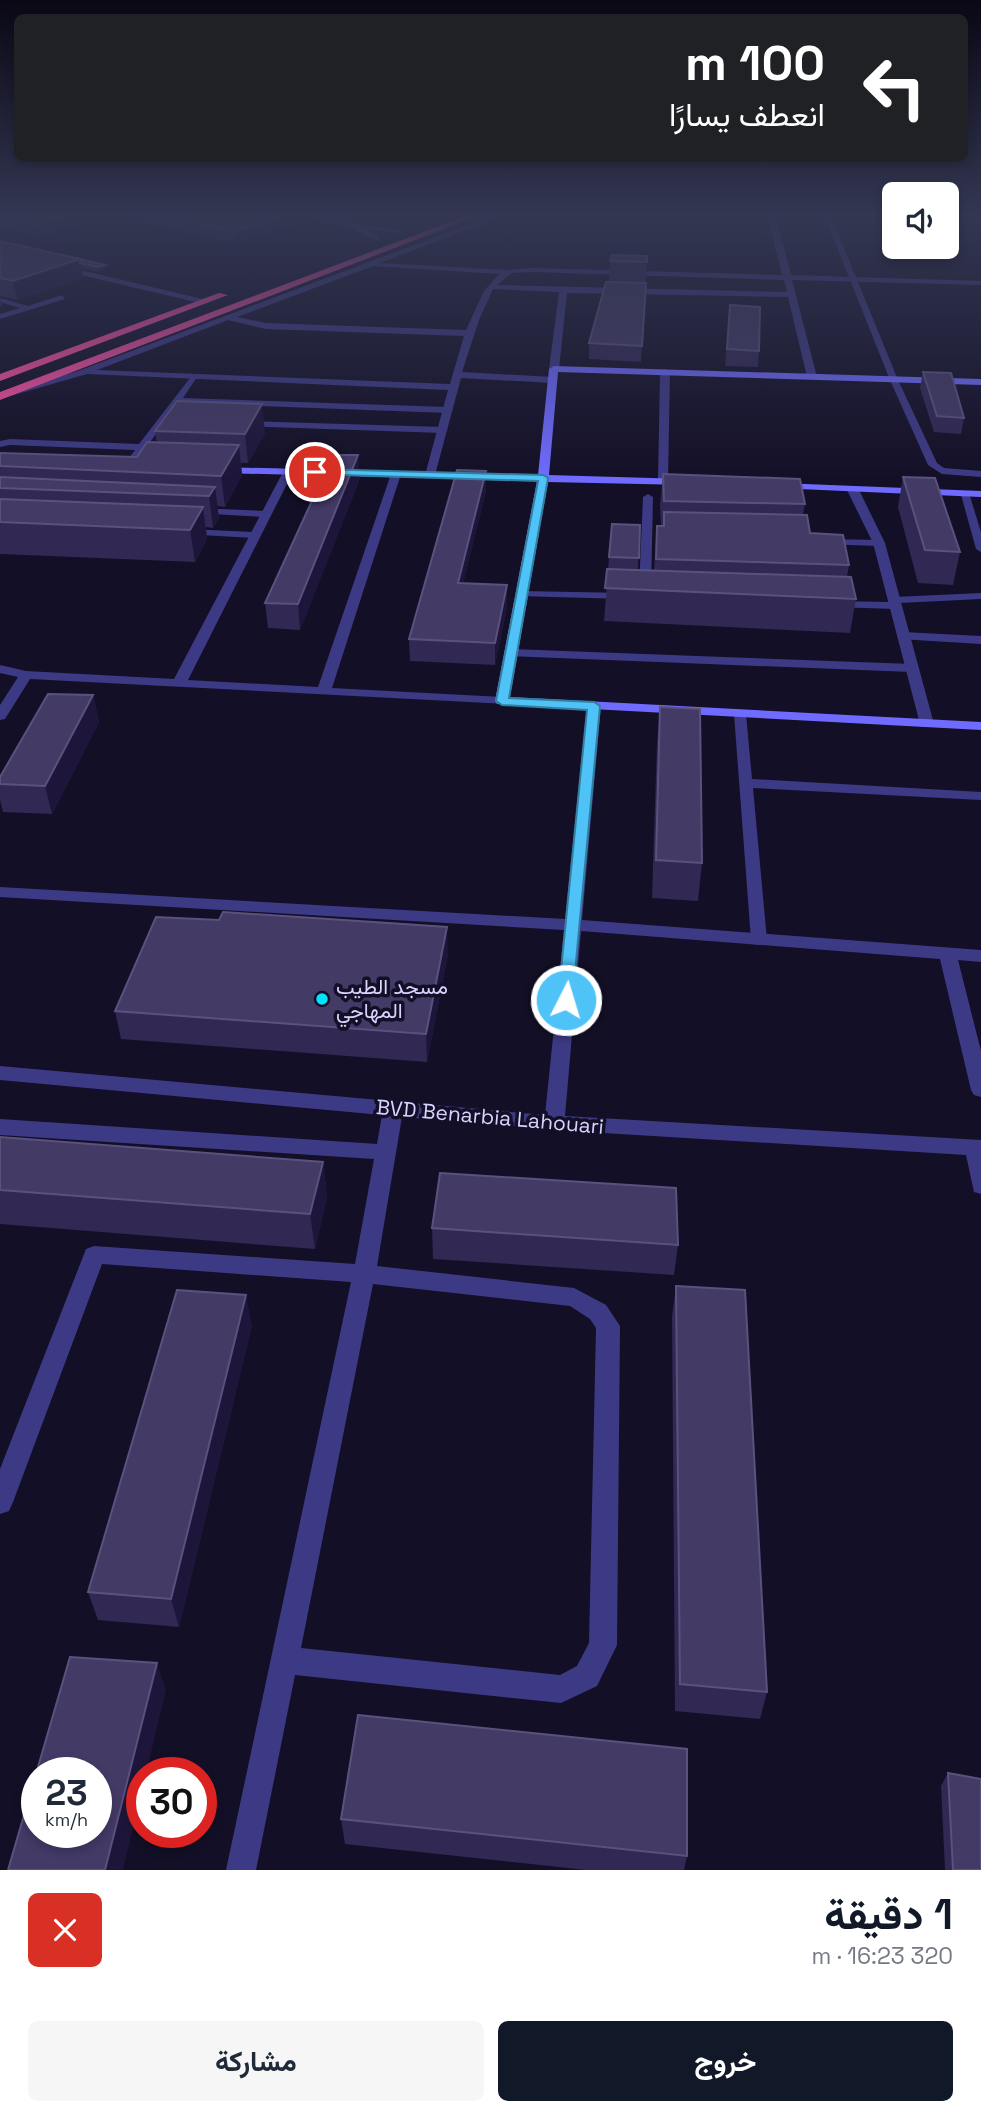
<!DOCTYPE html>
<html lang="ar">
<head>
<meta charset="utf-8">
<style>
  :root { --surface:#fff; --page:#f6f6f7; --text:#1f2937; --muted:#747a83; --accent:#111827 }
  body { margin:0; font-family:"Space Grotesk",Vazirmatn,sans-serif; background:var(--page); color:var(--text); direction:rtl; height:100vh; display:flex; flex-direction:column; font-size:26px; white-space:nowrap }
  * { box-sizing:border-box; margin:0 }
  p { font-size:23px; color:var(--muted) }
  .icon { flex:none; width:38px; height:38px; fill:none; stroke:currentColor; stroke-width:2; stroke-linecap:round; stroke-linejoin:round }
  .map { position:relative; height:1870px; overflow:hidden; direction:ltr }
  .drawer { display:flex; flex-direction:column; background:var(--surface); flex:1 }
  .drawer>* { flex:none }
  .top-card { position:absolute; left:14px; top:14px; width:954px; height:147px; border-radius:10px; box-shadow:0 4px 10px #0003; direction:rtl; background:#202124; color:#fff; overflow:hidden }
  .tools { position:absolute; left:882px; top:182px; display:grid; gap:14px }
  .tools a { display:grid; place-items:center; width:77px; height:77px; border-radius:10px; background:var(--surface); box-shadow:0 4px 10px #0003; font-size:35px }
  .speed { position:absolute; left:21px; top:1757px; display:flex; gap:14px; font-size:35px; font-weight:700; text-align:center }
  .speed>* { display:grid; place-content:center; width:91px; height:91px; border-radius:50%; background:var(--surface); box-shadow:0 4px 10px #0003; line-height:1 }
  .speed small { font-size:18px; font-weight:400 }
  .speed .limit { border:10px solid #d22; background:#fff; color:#111 }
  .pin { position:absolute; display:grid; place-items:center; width:60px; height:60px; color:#fff; margin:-30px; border:4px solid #fff; border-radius:50%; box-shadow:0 2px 7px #0007 }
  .me { position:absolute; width:77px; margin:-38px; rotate:5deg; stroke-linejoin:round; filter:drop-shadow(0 0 5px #0008) }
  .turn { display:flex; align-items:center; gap:24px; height:147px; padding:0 28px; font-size:32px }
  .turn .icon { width:91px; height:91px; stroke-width:2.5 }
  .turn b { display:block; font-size:49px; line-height:60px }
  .round { display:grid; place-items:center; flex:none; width:74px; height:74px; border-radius:10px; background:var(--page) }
  .summary { display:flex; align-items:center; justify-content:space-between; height:119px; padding:0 28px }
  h1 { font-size:42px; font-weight:700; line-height:52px; color:var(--accent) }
  .primary-button { display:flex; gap:14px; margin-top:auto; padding:14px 28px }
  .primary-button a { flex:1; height:80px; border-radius:10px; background:var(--accent); color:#fff; font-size:28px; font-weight:700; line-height:80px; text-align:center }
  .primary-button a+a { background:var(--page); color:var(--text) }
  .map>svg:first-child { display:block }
</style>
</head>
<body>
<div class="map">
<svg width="981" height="1870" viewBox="0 0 981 1870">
  <rect width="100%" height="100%" fill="#130f26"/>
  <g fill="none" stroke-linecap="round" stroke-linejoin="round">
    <g fill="#3d3a85" fill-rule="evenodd">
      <polygon points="304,217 317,217 401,231 398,233 365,229 379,237 377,240 351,228"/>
      <polygon points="818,217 826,217 833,221 898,380 937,463 944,468 981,471 981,477 942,474 928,465 890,380 827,222"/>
      <polygon points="63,266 207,300 208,302 204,304 60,270"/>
      <polygon points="62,295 65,299 0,319 0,314 20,308 0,302 0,298 28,306"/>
      <polygon points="193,374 197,377 183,398 448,407 452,410 448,413 179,403 130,469 127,470 122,467 135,450 10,445 0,447 0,441 10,439 139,444"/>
      <polygon points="242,421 443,427 448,430 443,433 239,426 237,424"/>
      <polygon points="960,491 969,493 981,532 981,552 976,549"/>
      <polygon points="648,494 653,497 651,589 645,592 639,589 643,497"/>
      <polygon points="198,508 265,511 270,514 265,517 194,513 193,511"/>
      <polygon points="187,529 254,532 259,535 254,538 183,534 183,530"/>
      <polygon points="825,539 879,540 884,543 879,546 821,544 821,540"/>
      <polygon points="522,591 625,593 631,596 625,599 518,596 516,594"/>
      <polygon points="981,593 981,599 899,603 902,606 896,609 834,607 828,604 834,601 890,602 890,598 894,597"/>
      <polygon points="903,632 981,636 981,644 899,639 897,636"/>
      <polygon points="511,649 912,664 918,668 912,672 507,656 507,650"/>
      <polygon points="740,710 746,714 752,779 981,792 981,800 753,788 767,940 759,945 753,944 751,940 734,714"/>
    </g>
    <g fill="#3d3a85" fill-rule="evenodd">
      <path d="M489 217H499L380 263 507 270 532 268 782 275 768 217H776L791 275 981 281V285L792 280 817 377 812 380 807 377 788 297 567 293 559 369 554 372 549 369 559 292 493 289 479 320 462 372 553 377 558 380 553 383 461 378 435 475 430 478 425 475 448 390 87 374 0 399V393L78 371ZM373 266 499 274 484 291 466 330 266 323 237 317ZM532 272 784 280 787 292 497 285 512 273ZM228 320 266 329 464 336 450 384 97 370Z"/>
      <polygon points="665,369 670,372 668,481 663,484 658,481 660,372"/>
      <polygon points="288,469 293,472 188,680 318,687 391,474 396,471 401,474 332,688 502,697 509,701 507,704 30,679 5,719 0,720 0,705 18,677 0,673 0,665 26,671 174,679 283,472"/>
      <polygon points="849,488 859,490 885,543 934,724 932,727 922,727 920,724 873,543 847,490"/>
      <path d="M594 702 601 706 582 920 981 950V962L958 960 981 1051V1097L974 1095 971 1090 940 959 581 931 565 1116 981 1140V1194L974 1192 966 1155 554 1130 402 1117 377 1266 574 1288 606 1305 620 1326 617 1645 597 1686 561 1703 295 1675 256 1870H226L351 1282 102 1264 13 1502 9 1511 0 1514V1469L86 1249 94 1246 355 1264 374 1159 0 1135V1119L377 1144 382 1115 0 1080V1066L545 1115 564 930 0 897V887L565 919 587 706ZM373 1284 570 1306 590 1319 596 1328 589 1643 577 1666 560 1675 301 1648Z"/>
    </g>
    <g fill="#6f6bff" fill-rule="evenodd">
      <polygon points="554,366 981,379 981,385 558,372 549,475 686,479 691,482 686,485 548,482 510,697 981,722 981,730 497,704 495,701 537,481 220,473 215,470 220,467 538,475 549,369"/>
      <polygon points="780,483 981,491 981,497 776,488 776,484"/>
    </g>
    <g fill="#ff4fa3" fill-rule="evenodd">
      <polygon points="463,217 475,217 0,400 0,392"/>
      <polygon points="219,293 228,295 0,381 0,374"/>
    </g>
  </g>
  <g fill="#312854">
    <polygon points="0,217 109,217 37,236 0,226"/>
    <polygon points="124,217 295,217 295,224 235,243"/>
    <polygon points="0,241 105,265 105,270 99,272 81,268 83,278 17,300 0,296 2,305 0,306"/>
    <polygon points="647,256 641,362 589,359 589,343 609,282 610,261"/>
    <polygon points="730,305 759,351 758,367 725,366"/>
    <polygon points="923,372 964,418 961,434 934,432 920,388"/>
    <polygon points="155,431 265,433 248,463 241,463 242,475 225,507 217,506 219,518 213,528 206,527 207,539 195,562 0,554 0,453 137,457 157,443"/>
    <polygon points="663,474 805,504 803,515 810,533 849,565 847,577 856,599 850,633 604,621 609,557 640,525 638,570 654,570 657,526 661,526 660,505"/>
    <polygon points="903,477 960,552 953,585 918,583 898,507"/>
    <polygon points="360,478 300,630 268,628 265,603"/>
    <polygon points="486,491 463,583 507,607 495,665 410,661 409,639"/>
    <polygon points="93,695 99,722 52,814 3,812 0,800 0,777"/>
    <polygon points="660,707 702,863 698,901 652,898 657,743"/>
    <polygon points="448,954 427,1062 121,1039 115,1011"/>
    <polygon points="0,1137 323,1162 327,1197 315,1249 0,1224"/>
    <polygon points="432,1228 678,1245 674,1275 433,1259"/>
    <polygon points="676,1286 767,1692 760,1719 675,1711 672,1316"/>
    <polygon points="252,1325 179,1627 98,1620 88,1592"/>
    <polygon points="948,1773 981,1870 945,1870 941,1786"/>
    <polygon points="341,1819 687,1856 684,1870 586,1870 345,1844"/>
  </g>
  <g fill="#1d163a">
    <polygon points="64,217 109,217 37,236 35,225"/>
    <polygon points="280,217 295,217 295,224 235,243 234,232"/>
    <polygon points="80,259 83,278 17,300 13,281"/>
    <polygon points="105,265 105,270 99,272 98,267"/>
    <polygon points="262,404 265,433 248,463 245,434"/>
    <polygon points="239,445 242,475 225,507 221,476"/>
    <polygon points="358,455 360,478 300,630 298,604"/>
    <polygon points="486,471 486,491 458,605 458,583"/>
    <polygon points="215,487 219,518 213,528 209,496"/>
    <polygon points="203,507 207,539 195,562 190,530"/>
    <polygon points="507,585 507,607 495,665 495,643"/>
    <polygon points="93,695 99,722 52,814 45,786"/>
    <polygon points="447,927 448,954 427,1062 426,1034"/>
    <polygon points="323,1162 327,1197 315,1249 310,1214"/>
    <polygon points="246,1295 252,1325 179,1627 171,1599"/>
    <polygon points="157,1663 166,1690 146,1773 142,1773 142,1790 123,1870 105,1870"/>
  </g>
  <g fill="#433a66" stroke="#5a527e" stroke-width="2" fill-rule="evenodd">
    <polygon points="6,217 64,217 35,225"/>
    <polygon points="171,217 280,217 234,232"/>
    <polygon points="0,241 80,259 13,281 0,278"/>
    <polygon points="62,255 105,265 98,267 80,263 80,259"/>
    <polygon points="612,255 647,256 647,262 610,261"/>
    <polygon points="606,282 646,283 642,346 589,343"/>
    <polygon points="730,305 760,307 759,351 727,349"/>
    <polygon points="923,372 951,373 964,418 937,416"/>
    <polygon points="177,401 262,404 245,434 155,431"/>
    <polygon points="147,442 239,445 221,476 0,466 0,453 137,457"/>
    <polygon points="333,455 358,455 298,604 265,603"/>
    <polygon points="457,470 486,471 458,583 507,585 495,643 409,639"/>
    <polygon points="663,474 800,479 805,504 664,501"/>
    <polygon points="0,477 215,487 209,496 0,488"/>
    <polygon points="903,477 935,478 960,552 925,550"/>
    <polygon points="0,499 203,507 190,530 0,522"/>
    <polygon points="664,512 807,515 810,533 843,535 849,565 656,559 657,526 664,526"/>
    <polygon points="612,524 640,525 639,558 609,557"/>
    <polygon points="607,569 851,577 856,599 605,588"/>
    <polygon points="48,694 93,695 45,786 0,784 0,777"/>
    <polygon points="660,707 700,709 702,863 656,860"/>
    <polygon points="223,912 447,927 426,1034 115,1011 156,917 219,920"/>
    <polygon points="0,1137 323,1162 310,1214 0,1190"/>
    <polygon points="440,1173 676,1188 678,1245 432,1228"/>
    <polygon points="676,1286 745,1290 767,1692 680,1684"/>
    <polygon points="177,1290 246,1295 171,1599 88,1592"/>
    <path d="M70 1657 157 1663 105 1870H8ZM37 1773H96V1832H37Z"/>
    <polygon points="358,1715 687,1749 687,1856 341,1819"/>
    <polygon points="948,1773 981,1779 981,1870 953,1870"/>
  </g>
  <linearGradient id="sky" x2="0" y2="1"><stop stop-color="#0a0815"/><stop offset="0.45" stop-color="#333752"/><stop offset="1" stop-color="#333752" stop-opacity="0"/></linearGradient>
  <rect width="981" height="479" fill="url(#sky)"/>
  <polygon fill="#4fc3f7" stroke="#337fa1" stroke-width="2" points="315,469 543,475 548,478 509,698 594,702 600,706 572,1004 560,1004 558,1000 587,710 502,705 496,701 538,481 311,474 310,472"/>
  <circle fill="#00e5ff" stroke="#130f26" stroke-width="2.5" cx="322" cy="999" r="7"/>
  <g text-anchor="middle" stroke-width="7" stroke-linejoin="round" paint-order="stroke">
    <g font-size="21" fill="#d9d4ff" stroke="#130f26" text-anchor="start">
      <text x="336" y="994">مسجد الطيب<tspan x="336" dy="24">المهاجي</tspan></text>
    </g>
    <g font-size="21" fill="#d9d4ff" stroke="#130f26">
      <text transform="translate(490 1117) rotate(5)" y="7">BVD Benarbia Lahouari</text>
    </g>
  </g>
</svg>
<div class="tools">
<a><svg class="icon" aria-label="sound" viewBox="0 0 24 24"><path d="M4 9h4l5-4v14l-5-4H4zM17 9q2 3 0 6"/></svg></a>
</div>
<div class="speed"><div>23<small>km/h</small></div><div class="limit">30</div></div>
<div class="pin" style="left:315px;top:472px;background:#d93025"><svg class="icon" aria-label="arrive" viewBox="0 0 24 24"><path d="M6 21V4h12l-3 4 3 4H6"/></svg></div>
<svg class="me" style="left:566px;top:1000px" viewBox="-20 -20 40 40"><circle r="17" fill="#4fc3f7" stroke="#fff" stroke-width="3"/><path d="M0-11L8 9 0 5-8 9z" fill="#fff"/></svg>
<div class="top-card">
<div class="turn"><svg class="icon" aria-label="left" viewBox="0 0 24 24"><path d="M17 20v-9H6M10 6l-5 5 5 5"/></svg><div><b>100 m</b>انعطف يسارًا</div></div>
</div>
</div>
<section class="drawer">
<div class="summary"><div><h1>1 دقيقة</h1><p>320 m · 16:23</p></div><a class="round" style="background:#d93025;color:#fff"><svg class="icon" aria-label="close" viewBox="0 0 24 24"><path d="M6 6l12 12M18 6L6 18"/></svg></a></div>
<div class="primary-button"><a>خروج</a><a>مشاركة</a></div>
</section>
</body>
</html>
